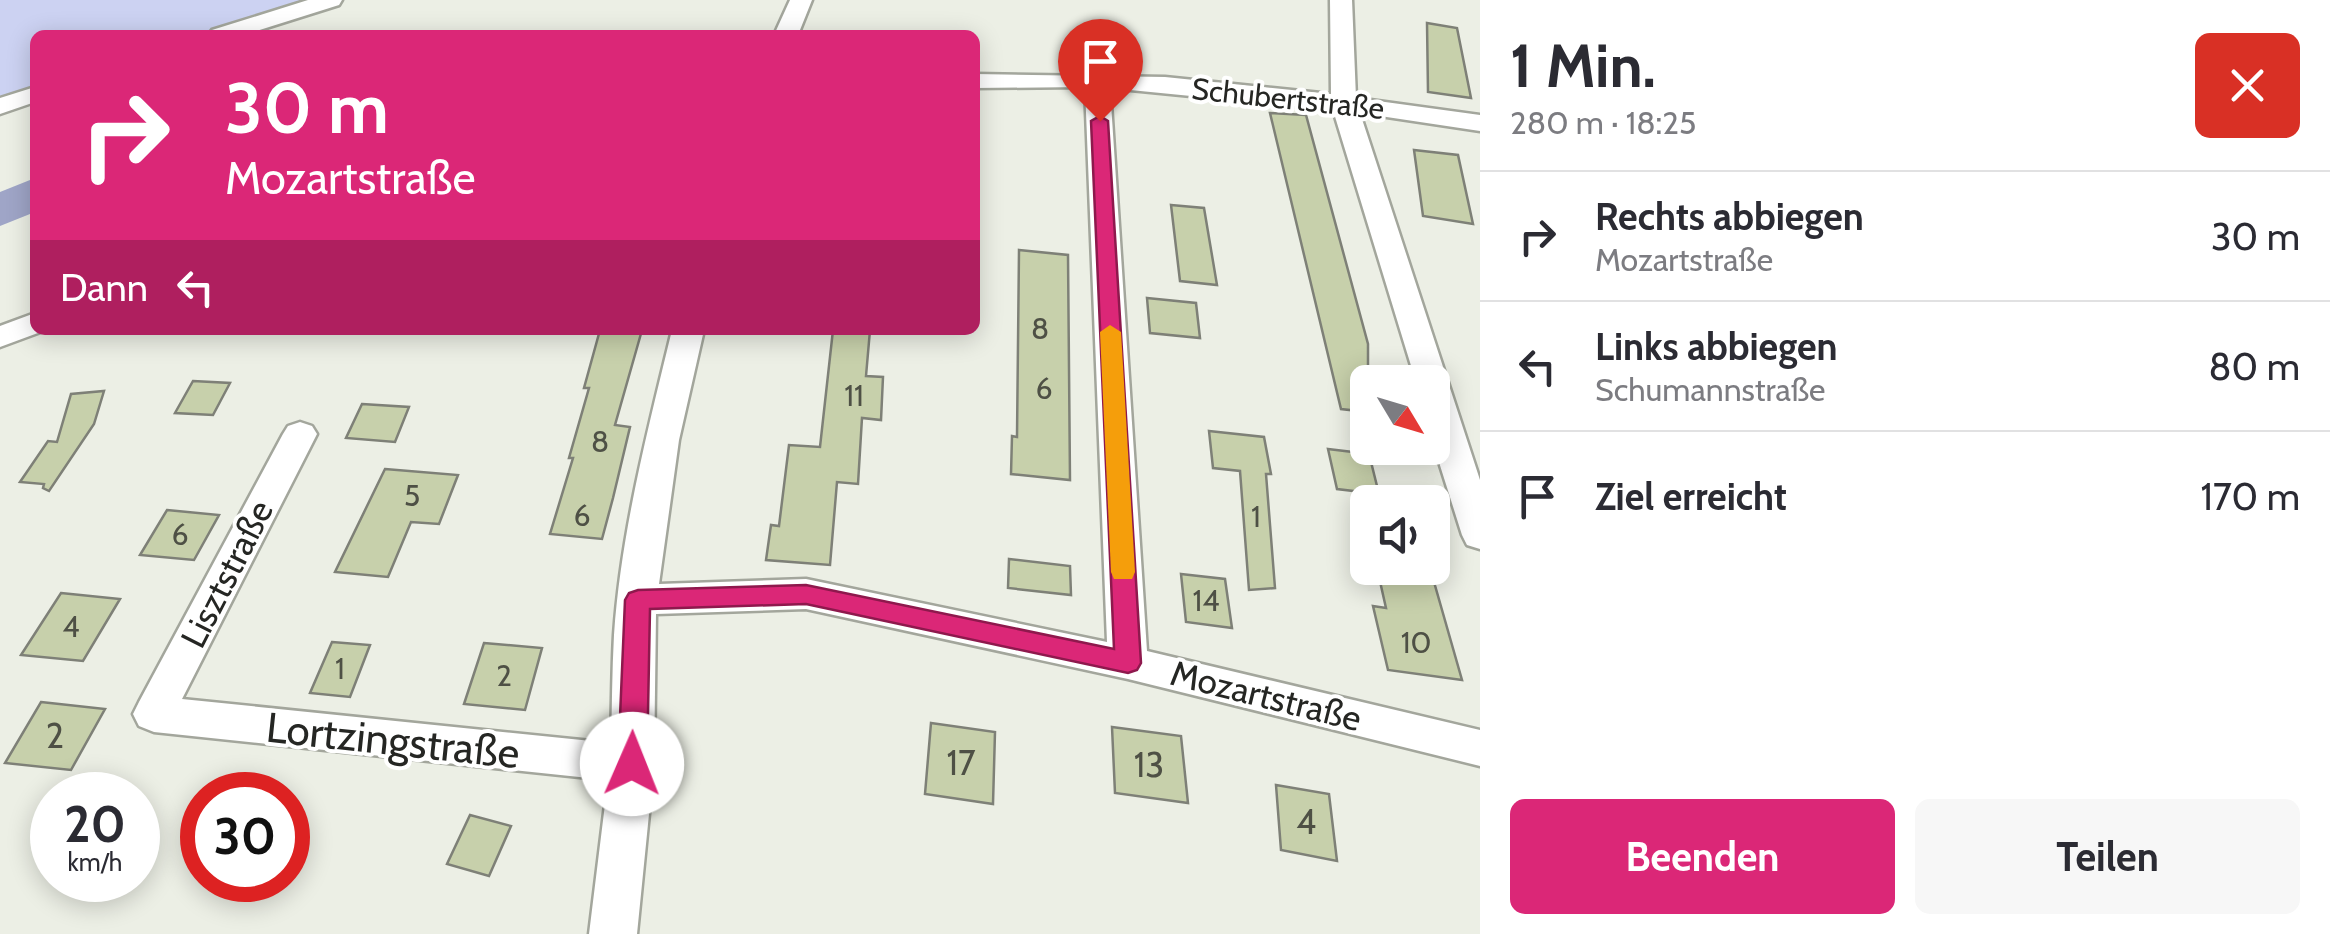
<!DOCTYPE html>
<html lang="de">
<head>
<meta charset="utf-8">
<style>
  :root { --surface:#fff; --page:#f7f7f7; --text:#2b2b33; --muted:#7c7c81; --line:#e1e1e2; --accent:#db2777 }
  body { margin:0; font-family:Cabin,sans-serif; background:var(--page); color:var(--text); height:100vh; display:flex; flex-direction:column; font-size:38px; white-space:nowrap }
  * { box-sizing:border-box; margin:0 }
  p { font-size:32px; color:var(--muted) }
  .icon { flex:none; width:55px; height:55px; fill:none; stroke:currentColor; stroke-width:2; stroke-linecap:round; stroke-linejoin:round }
  .map { position:relative; flex:1; overflow:hidden }
  .sheet { display:flex; flex-direction:column; background:var(--surface); width:850px }
  .sheet>* { flex:none }
  .top-card { position:absolute; left:30px; top:30px; width:950px; height:305px; border-radius:15px; box-shadow:0 5px 25px #0003; background:#db2777; color:#fff; overflow:hidden }
  .needle { width:65px; rotate:128deg }
  .controls { position:absolute; left:1350px; top:365px; display:grid; gap:20px }
  .controls a { display:grid; place-items:center; width:100px; height:100px; border-radius:15px; background:var(--surface); box-shadow:0 5px 25px #0003; font-size:50px }
  .speed { position:absolute; left:30px; top:772px; display:flex; gap:20px; font-size:50px; font-weight:700; text-align:center }
  .speed>* { display:grid; place-content:center; width:130px; height:130px; border-radius:50%; background:var(--surface); box-shadow:0 5px 25px #0003; line-height:1 }
  .speed small { font-size:25px; font-weight:400 }
  .speed .limit { border:15px solid #d22; background:#fff; color:#111 }
  .pin { position:absolute; display:grid; place-items:center; width:85px; height:85px; color:#fff; margin:-102px -42px; border-radius:50% 50% 50% 0; rotate:-45deg; box-shadow:0 0 10px #0007 }
  .pin .icon { rotate:45deg }
  .me { position:absolute; width:110px; margin:-55px; rotate:1deg; stroke-linejoin:round; filter:drop-shadow(0 0 8px #0008) }
  .turn { display:flex; align-items:center; gap:35px; height:210px; padding:0 30px; font-size:45px }
  .turn .icon { width:130px; height:130px; stroke-width:2.5 }
  .turn b { display:block; font-size:70px; line-height:85px }
  .then { display:flex; align-items:center; height:95px; padding:0 30px; background:#0003; gap:20px; font-size:38px }
  .round { display:grid; place-items:center; flex:none; width:105px; height:105px; border-radius:15px; background:var(--page) }
  .headline { display:flex; align-items:center; justify-content:space-between; height:170px; padding:0 30px }
  h1 { font-size:60px; font-weight:700; line-height:75px }
  .primary-button { display:flex; gap:20px; margin-top:auto; padding:20px 30px }
  .primary-button a { flex:1; height:115px; border-radius:15px; background:var(--accent); color:#fff; font-size:40px; font-weight:700; line-height:115px; text-align:center }
  .primary-button a+a { background:var(--page); color:var(--text) }
  ul { padding:0; list-style:none }
  li { display:flex; align-items:center; gap:30px; height:130px; padding:0 30px; border-top:2px solid var(--line) }
  li div { flex:1 }
  li b { display:block; font-size:38px }
  li em { font-style:normal }
  main { display:flex; flex:1; min-height:0 }
  .map>svg:first-child { display:block }
</style>
</head>
<body>
<main>
<div class="map">
<svg width="1480" height="934" viewBox="0 0 1480 934">
  <rect width="100%" height="100%" fill="#ecefe5"/>
  <polygon fill="#ccd2f2" points="0,0 320,0 202,35 35,35 35,90 0,101"/>
  <polygon fill="#9fa5c7" points="35,178 35,212 0,226 0,192"/>
  <g fill="#c7d0ab" stroke="#7e8077" stroke-width="2.5">
    <polygon points="1427,23 1457,28 1471,98 1428,92"/>
    <polygon points="1270,113 1306,115 1368,344 1368,412 1341,409"/>
    <polygon points="1414,150 1458,155 1473,224 1423,216"/>
    <polygon points="1171,205 1204,208 1217,285 1180,281"/>
    <polygon points="1019,250 1068,255 1070,480 1011,474 1012,436 1017,437"/>
    <polygon points="1147,298 1196,303 1200,338 1150,333"/>
    <polygon points="600,330 642,330 615,425 630,427 613,498 602,539 550,534 573,458 569,458 589,388 584,388"/>
    <polygon points="833,330 870,330 866,376 883,377 881,420 862,418 858,484 837,482 830,565 766,560 771,525 779,526 789,445 820,447"/>
    <polygon points="193,381 230,383 213,415 175,413"/>
    <polygon points="104,391 94,424 49,491 43,488 44,484 20,482 48,441 57,442 71,394"/>
    <polygon points="362,404 409,407 395,442 346,438"/>
    <polygon points="1209,431 1264,437 1271,474 1266,474 1275,588 1249,590 1240,471 1213,468"/>
    <polygon points="1328,449 1369,454 1379,494 1337,489"/>
    <polygon points="385,469 458,475 439,524 411,522 388,577 335,572"/>
    <polygon points="167,510 219,515 194,560 140,555"/>
    <polygon points="1009,559 1070,566 1071,595 1008,588"/>
    <polygon points="1377,568 1430,568 1462,680 1388,670 1373,606 1386,608"/>
    <polygon points="1181,574 1225,579 1232,628 1186,622"/>
    <polygon points="61,593 120,599 83,661 21,655"/>
    <polygon points="332,642 370,645 350,697 310,693"/>
    <polygon points="484,643 542,648 525,710 464,704"/>
    <polygon points="41,702 105,709 71,770 5,763"/>
    <polygon points="931,723 995,732 993,804 925,794"/>
    <polygon points="1112,727 1181,736 1188,803 1115,793"/>
    <polygon points="1276,785 1329,794 1337,861 1281,850"/>
    <polygon points="470,815 511,826 489,876 447,864"/>
  </g>
  <g fill="none" stroke-linecap="round" stroke-linejoin="round">
    <defs>
      <g id="minor">
        <polygon points="308,0 342,0 339,5 244,35 208,35 212,30"/>
        <polygon points="790,0 812,0 798,35 774,35"/>
        <path d="M1330 0H1352L1356 98 1480 115V131L1360 113 1480 480V549L1467 545 1462 535 1432 440V382H1416L1333 110 1110 88 1147 651 1480 730V766L1128 679 806 609 656 614 654 764 637 934H589L608 780 154 732 139 726 133 714 139 702 283 434 288 426 300 422 312 426 317 434 182 699 611 743C612 707 612 671 614 635 621 532 648 429 672 330H704L679 440 659 584 806 579 1107 642 1085 87 975 88V74L1165 77 1331 94Z"/>
        <polygon points="35,87 35,102 0,114 0,98"/>
        <polygon points="35,313 35,330 46,330 0,347 0,326"/>
      </g>
    </defs>
    <use href="#minor" stroke="#a3a69c" stroke-width="5"/>
    <use href="#minor" fill="#fff" fill-rule="evenodd"/>
  </g>
  <polygon fill="#db2777" stroke="#8e194d" stroke-width="2.5" points="1100,116 1108,121 1141,663 1137,670 1128,673 806,604 650,609 647,764 642,773 632,776 623,773 618,764 625,600 629,593 638,590 806,585 1114,649 1091,121"/>
  <polygon fill="#f59e0b" points="1110,325 1121,332 1135,572 1132,579 1114,579 1111,572 1100,332"/>
  <g text-anchor="middle" stroke-width="8" stroke-linejoin="round" paint-order="stroke">
    <g font-size="30" fill="#252623" stroke="#fff">
      <text transform="translate(1288 99) rotate(6)" y="10">Schubertstraße</text>
    </g>
    <g font-size="30" fill="#4e5045">
      <text x="1040" y="339">8</text>
      <text x="1044" y="399">6</text>
      <text x="854" y="406">11</text>
      <text x="600" y="452">8</text>
      <text x="412" y="506">5</text>
      <text x="582" y="526">6</text>
      <text x="1256" y="527">1</text>
      <text x="180" y="545">6</text>
      <text x="1206" y="611">14</text>
      <text x="71" y="637">4</text>
      <text x="1416" y="653">10</text>
      <text x="340" y="679">1</text>
      <text x="504" y="686">2</text>
    </g>
    <g font-size="35" fill="#252623" stroke="#fff">
      <text transform="translate(227 574) rotate(-63)" y="12">Lisztstraße</text>
      <text transform="translate(1266 696) rotate(14)" y="12">Mozartstraße</text>
    </g>
    <g font-size="35" fill="#4e5045">
      <text x="55" y="748">2</text>
      <text x="961" y="775">17</text>
      <text x="1149" y="777">13</text>
      <text x="1306" y="834">4</text>
    </g>
    <g font-size="42" fill="#252623" stroke="#fff">
      <text transform="translate(393 740) rotate(6)" y="15">Lortzingstraße</text>
    </g>
  </g>
</svg>
<div class="controls">
<a><svg class="needle" viewBox="-14 -14 28 28"><path d="M0-13l5 13h-10z" fill="#e53935"/><path d="M0 13l5-13h-10z" fill="#7c7c81"/></svg></a>
<a><svg class="icon" aria-label="sound" viewBox="0 0 24 24"><path d="M4 9h4l5-4v14l-5-4H4zM17 9q2 3 0 6"/></svg></a>
</div>
<div class="speed"><div>20<small>km/h</small></div><div class="limit">30</div></div>
<div class="pin" style="left:1100px;top:121px;background:#d93025"><svg class="icon" aria-label="arrive" viewBox="0 0 24 24"><path d="M6 21V4h12l-3 4 3 4H6"/></svg></div>
<svg class="me" style="left:632px;top:764px" viewBox="-20 -20 40 40"><circle r="19" fill="#fff"/><path d="M0-13L10 11 0 6-10 11z" fill="#db2777"/></svg>
<div class="top-card">
<div class="turn"><svg class="icon" aria-label="right" viewBox="0 0 24 24"><path d="M7 20v-9h11M14 6l5 5-5 5"/></svg><div><b>30 m</b>Mozartstraße</div></div>
<div class="then">Dann<svg class="icon" aria-label="left" viewBox="0 0 24 24"><path d="M17 20v-9H6M10 6l-5 5 5 5"/></svg></div>
</div>
</div>
<section class="sheet">
<div class="headline"><div><h1>1 Min.</h1><p>280 m · 18:25</p></div><a class="round" style="background:#d93025;color:#fff"><svg class="icon" aria-label="close" viewBox="0 0 24 24"><path d="M6 6l12 12M18 6L6 18"/></svg></a></div>
<ul>
<li><svg class="icon" aria-label="right" viewBox="0 0 24 24"><path d="M7 20v-9h11M14 6l5 5-5 5"/></svg><div><b>Rechts abbiegen</b><p>Mozartstraße</p></div><em>30 m</em></li>
<li><svg class="icon" aria-label="left" viewBox="0 0 24 24"><path d="M17 20v-9H6M10 6l-5 5 5 5"/></svg><div><b>Links abbiegen</b><p>Schumannstraße</p></div><em>80 m</em></li>
<li><svg class="icon" aria-label="arrive" viewBox="0 0 24 24"><path d="M6 21V4h12l-3 4 3 4H6"/></svg><div><b>Ziel erreicht</b></div><em>170 m</em></li>
</ul>
<div class="primary-button"><a>Beenden</a><a>Teilen</a></div>
</section>
</main>
</body>
</html>
